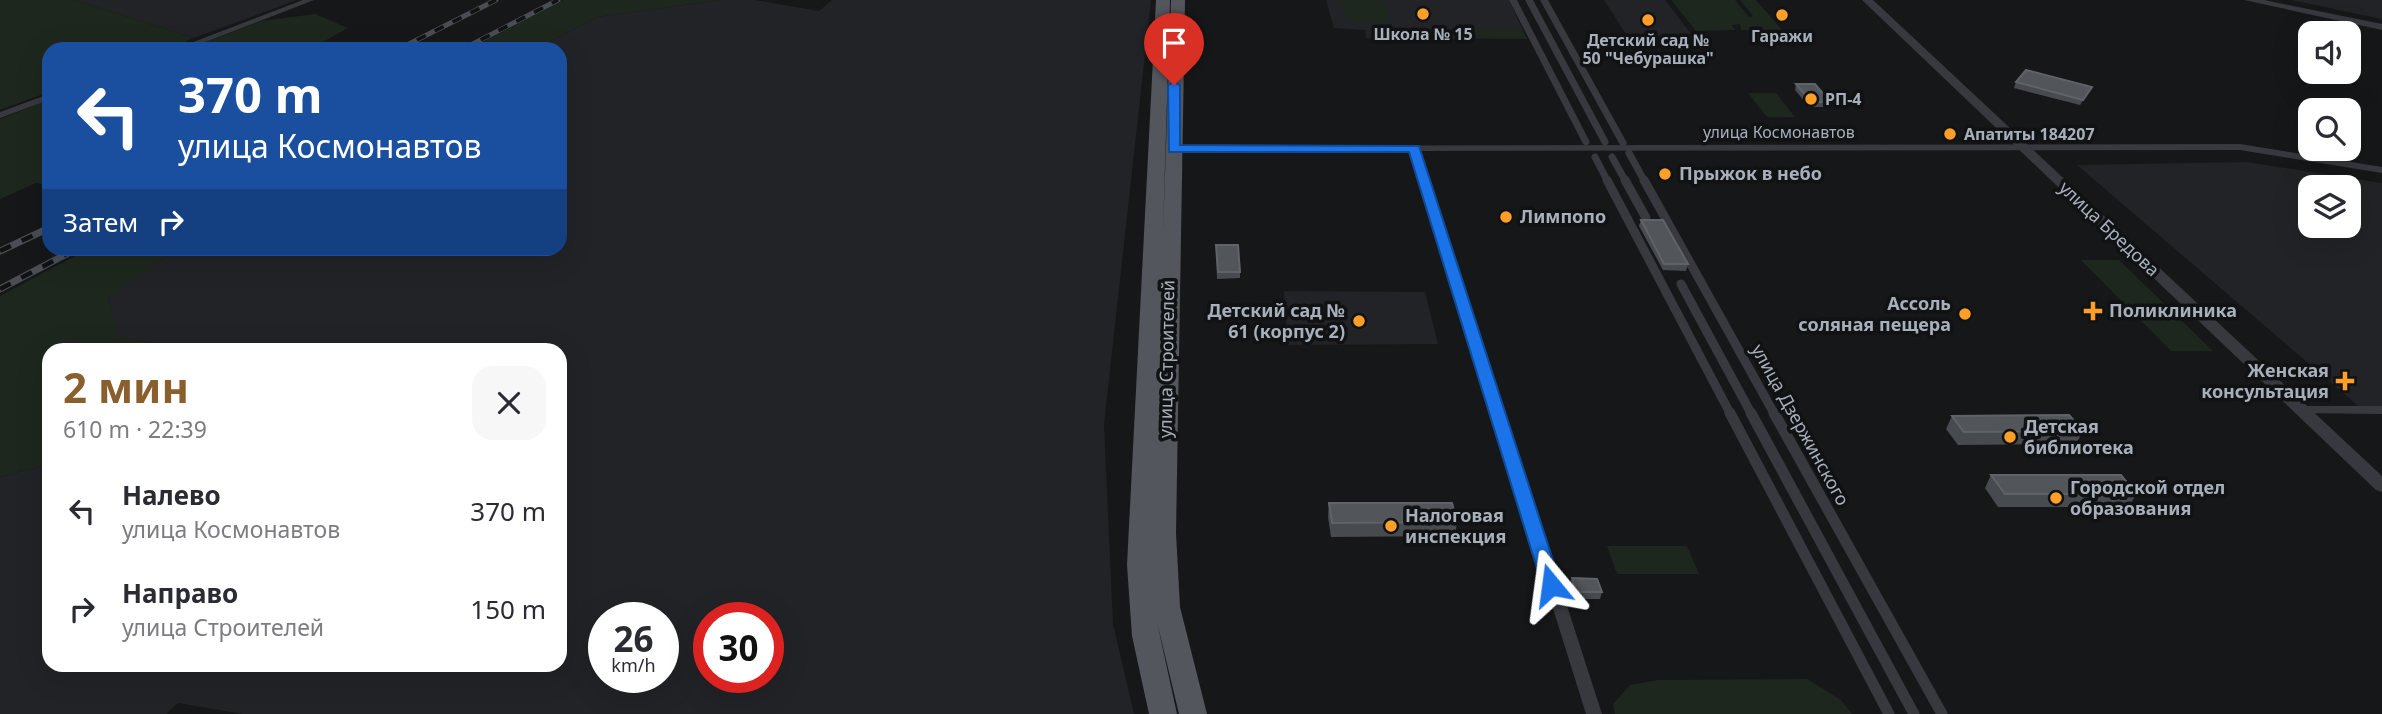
<!DOCTYPE html>
<html lang="ru">
<head>
<meta charset="utf-8">
<style>
  :root { --surface:#fff; --page:#f7f7f7; --text:#2b2b33; --muted:#7c7c81; --accent:#8a5f2e }
  body { margin:0; font-family:"Noto Sans",sans-serif; background:var(--page); color:var(--text); height:100vh; display:flex; flex-direction:column; font-size:26px; white-space:nowrap }
  * { box-sizing:border-box; margin:0 }
  p { font-size:23px; color:var(--muted) }
  .icon { flex:none; width:38px; height:38px; fill:none; stroke:currentColor; stroke-width:2; stroke-linecap:round; stroke-linejoin:round }
  .map { position:relative; flex:1; overflow:hidden }
  .side { position:absolute; left:42px; top:343px; width:525px; height:329px; display:flex; flex-direction:column; background:var(--surface); border-radius:21px; box-shadow:0 7px 28px #0002 }
  .side>* { flex:none }
  .banner { position:absolute; left:42px; top:42px; width:525px; height:214px; border-radius:21px; box-shadow:0 7px 28px #0002; background:#1a4fa0; color:#fff; overflow:hidden }
  .controls { position:absolute; left:2298px; top:21px; display:grid; gap:14px }
  .controls a { display:grid; place-items:center; width:63px; height:63px; border-radius:14px; background:var(--surface); box-shadow:0 7px 28px #0002; font-size:35px }
  .speed { position:absolute; left:588px; top:602px; display:flex; gap:14px; font-size:35px; font-weight:700; text-align:center }
  .speed>* { display:grid; place-content:center; width:91px; height:91px; border-radius:50%; background:var(--surface); box-shadow:0 7px 28px #0002; line-height:1 }
  .speed small { font-size:18px; font-weight:400 }
  .speed .limit { border:10px solid #d22; background:#fff; color:#111 }
  .pin { position:absolute; display:grid; place-items:center; width:60px; height:60px; color:#fff; margin:-72px -30px; border-radius:50% 50% 50% 0; rotate:-45deg; box-shadow:0 0 7px #0007 }
  .pin .icon { rotate:45deg }
  .me { position:absolute; width:77px; margin:-38px; rotate:344deg; stroke-linejoin:round; filter:drop-shadow(0 0 5px #0008) }
  .turn { display:flex; align-items:center; gap:24px; height:147px; padding:0 21px; font-size:32px }
  .turn .icon { width:91px; height:91px; stroke-width:2.5 }
  .turn b { display:block; font-size:49px; line-height:60px }
  .then { display:flex; align-items:center; height:66px; padding:0 21px; background:#0003; gap:14px; font-size:26px }
  .round { display:grid; place-items:center; flex:none; width:74px; height:74px; border-radius:21px; background:var(--page) }
  .head { display:flex; align-items:center; justify-content:space-between; height:119px; padding:0 21px }
  h1 { font-size:42px; font-weight:700; line-height:52px; color:var(--accent) }
  ul { padding:0; list-style:none }
  li { display:flex; align-items:center; gap:21px; height:98px; padding:0 21px }
  li div { flex:1 }
  li b { display:block; font-size:26px }
  li em { font-style:normal }
  .map>svg:first-child { display:block }
</style>
</head>
<body>
<div class="map">
<svg width="2382" height="714" viewBox="0 0 2382 714">
  <rect width="100%" height="100%" fill="#161719"/>
  <g fill="#222326" fill-rule="evenodd">
    <polygon points="74,0 297,0 194,38"/>
    <path d="M720 0H755L819 11 832 0H1151L1104 424 1113 624 1134 714H243L178 703 166 714H0V477L49 464V665H560V350H190L117 337 108 296 177 249 560 248V49H536L597 17ZM604 618H663V677H604ZM709 618H768V677H709Z"/>
    <polygon points="1326,0 1509,0 1527,39 1366,38 1365,30 1334,28"/>
    <polygon points="1604,0 1665,0 1695,39 1682,39 1685,45 1633,45"/>
    <polygon points="2291,0 2382,0 2382,19"/>
    <path d="M2247 162 2382 183V410H2363L2077 165ZM2310 187H2348V226H2310Z"/>
    <polygon points="1284,291 1425,292 1438,344 1287,345"/>
  </g>
  <g fill="#1e271e">
    <polygon points="0,0 74,0 194,38 166,49 49,49 49,92 0,110"/>
    <polygon points="563,0 720,0 597,17 536,49 470,49"/>
    <polygon points="1341,0 1383,0 1391,22 1347,22"/>
    <polygon points="1671,0 1735,0 1749,17 1753,16 1740,0 1756,0 1782,30 1741,30 1740,24 1732,25 1735,30 1696,31"/>
    <polygon points="315,14 348,28 310,49 187,49 261,21"/>
    <polygon points="1407,30 1522,30 1527,38 1409,38"/>
    <polygon points="1748,93 1776,93 1795,117 1767,117"/>
    <polygon points="49,100 49,185 36,183 0,199 0,119"/>
    <polygon points="90,248 177,249 108,297 118,337 190,350 49,350 49,464 0,477 0,296"/>
    <polygon points="2081,260 2119,260 2213,351 2171,351"/>
    <polygon points="1607,546 1687,546 1699,574 1617,574"/>
    <polygon points="1807,679 1841,700 1852,714 1615,714 1613,704 1630,685 1658,680"/>
  </g>
  <g fill="none" stroke-linecap="round" stroke-linejoin="round">
    <g stroke="#37393e" stroke-width="7">
      <polyline points="1513,0 1586,142"/>
      <polyline points="1529,0 1605,142"/>
      <polyline points="1544,0 1623,143"/>
      <polyline points="1629,153 1645,182"/>
      <polyline points="1595,157 1608,182"/>
      <polyline points="1612,157 1626,182"/>
    </g>
    <g stroke="#37393e" stroke-width="9">
      <polyline points="1607,180 1731,415"/>
      <polyline points="1625,180 1646,218"/>
      <polyline points="1644,180 1775,415"/>
      <polyline points="1681,284 1752,415"/>
    </g>
    <g stroke="#37393e" stroke-width="11">
      <polyline points="1730,413 1889,714"/>
      <polyline points="1751,413 1914,714"/>
      <polyline points="1774,413 1942,714"/>
    </g>
    <g fill="#37393e" fill-rule="evenodd">
      <polygon points="303,0 314,0 187,49 175,49"/>
      <polygon points="49,94 49,100 0,118 0,112"/>
      <polygon points="2240,144 2382,167 2382,173 2240,150 1420,151 1602,714 1586,714 1410,151 1173,152 1168,149 1173,146"/>
      <polygon points="2303,406 2382,406 2382,414 2298,413 2297,410 2298,407"/>
    </g>
    <g fill="#37393e" fill-rule="evenodd">
      <polygon points="1862,0 1873,0 2382,476 2382,492 2376,490"/>
      <polygon points="2244,0 2264,0 2382,24 2382,30"/>
    </g>
    <polygon fill="#53565d" fill-rule="evenodd" points="1156,0 1170,0 1163,232 1171,0 1185,0 1176,533 1180,607 1207,714 1179,714 1157,622 1177,714 1149,714 1132,636 1127,565"/>
    <defs>
      <g id="rail-far1">
        <polyline points="399,49 496,0"/>
        <polyline points="463,49 558,0"/>
      </g>
      <g id="rail">
        <polyline points="0,251 49,228"/>
        <polyline points="0,289 78,248"/>
      </g>
    </defs>
    <use href="#rail-far1" stroke="#4a4d53" stroke-width="5"/>
    <use href="#rail" stroke="#4a4d53" stroke-width="7"/>
    <use href="#rail-far1" stroke="#111214" stroke-width="3.5" stroke-dasharray="10" stroke-linecap="butt"/>
    <use href="#rail" stroke="#111214" stroke-width="4.5" stroke-dasharray="12" stroke-linecap="butt"/>
  </g>
  <g fill="#474a4e">
    <polygon points="2016,82 2092,87 2080,105 2014,88"/>
    <polygon points="1796,84 1830,102 1828,107 1809,107 1795,90"/>
    <polygon points="1641,220 1688,264 1686,271 1663,270 1639,226"/>
    <polygon points="1216,245 1240,272 1240,278 1217,279"/>
    <polygon points="1952,416 2083,431 2076,444 1958,445 1946,429"/>
    <polygon points="1991,475 2136,494 2129,507 1998,507 1985,488"/>
    <polygon points="1329,503 1457,522 1455,536 1331,537 1328,517"/>
    <polygon points="1572,578 1602,592 1600,599 1574,599 1570,585"/>
  </g>
  <g fill="#52555a" stroke="#5f6369" stroke-width="2">
    <polygon points="2026,70 2092,87 2083,100 2016,82"/>
    <polygon points="1796,84 1815,84 1830,102 1811,102"/>
    <polygon points="1641,220 1663,220 1688,264 1664,264"/>
    <polygon points="1216,245 1238,245 1240,272 1218,272"/>
    <polygon points="2069,415 2083,431 1964,432 1952,416"/>
    <polygon points="1991,475 2121,475 2136,494 2005,494"/>
    <polygon points="1329,503 1452,503 1457,522 1332,523"/>
    <polygon points="1572,578 1597,579 1602,592 1576,592"/>
  </g>
  <polygon fill="#1a73e8" stroke="#114b97" stroke-width="2" points="1174,82 1180,85 1180,145 1419,146 1561,585 1558,591 1551,593 1542,585 1409,152 1169,152 1168,85"/>
  <g fill="#ff9f28" stroke="#111214" stroke-width="2.5">
    <circle cx="1423" cy="14" r="7"/>
    <circle cx="1782" cy="15" r="7"/>
    <circle cx="1648" cy="20" r="7"/>
    <circle cx="1811" cy="99" r="7"/>
    <circle cx="1950" cy="134" r="7"/>
    <circle cx="1665" cy="174" r="7"/>
    <circle cx="1506" cy="217" r="7"/>
    <path d="M2089.5 300.5h7v7h7v7h-7v7h-7v-7h-7v-7h7z"/>
    <circle cx="1965" cy="314" r="7"/>
    <circle cx="1359" cy="321" r="7"/>
    <path d="M2341.5 370.5h7v7h7v7h-7v7h-7v-7h-7v-7h7z"/>
    <circle cx="2010" cy="437" r="7"/>
    <circle cx="2056" cy="498" r="7"/>
    <circle cx="1391" cy="526" r="7"/>
  </g>
  <g text-anchor="middle" stroke-width="7" stroke-linejoin="round" paint-order="stroke">
    <g font-size="16" font-weight="bold" fill="#a7afba" stroke="#111214">
      <text x="1423" y="40">Школа № 15</text>
      <text x="1782" y="42">Гаражи</text>
      <text x="1648" y="46">Детский сад №<tspan x="1648" dy="18">50 "Чебурашка"</tspan></text>
      <text x="1825" y="105" text-anchor="start">РП-4</text>
      <text x="1964" y="140" text-anchor="start">Апатиты 184207</text>
    </g>
    <g font-size="16" fill="#a7afba" stroke="#111214">
      <text x="1779" y="138">улица Космонавтов</text>
    </g>
    <g font-size="18" font-weight="bold" fill="#a7afba" stroke="#111214" text-anchor="start">
      <text x="1679" y="180">Прыжок в небо</text>
      <text x="1520" y="223">Лимпопо</text>
      <text x="1951" y="310" text-anchor="end">Ассоль<tspan x="1951" dy="21">соляная пещера</tspan></text>
      <text x="1345" y="317" text-anchor="end">Детский сад №<tspan x="1345" dy="21">61 (корпус 2)</tspan></text>
      <text x="2109" y="317">Поликлиника</text>
      <text x="2329" y="377" text-anchor="end">Женская<tspan x="2329" dy="21">консультация</tspan></text>
      <text x="2024" y="433">Детская<tspan x="2024" dy="21">библиотека</tspan></text>
      <text x="2070" y="494">Городской отдел<tspan x="2070" dy="21">образования</tspan></text>
      <text x="1405" y="522">Налоговая<tspan x="1405" dy="21">инспекция</tspan></text>
    </g>
    <g font-size="18" fill="#a7afba" stroke="#111214">
      <text transform="translate(2109 229) rotate(43)" y="6">улица Бредова</text>
      <text transform="translate(1167 359) rotate(-89)" y="6">улица Строителей</text>
      <text transform="translate(1800 425) rotate(61)" y="6">улица Дзержинского</text>
    </g>
  </g>
</svg>
<div class="controls">
<a><svg class="icon" aria-label="sound" viewBox="0 0 24 24"><path d="M4 9h4l5-4v14l-5-4H4zM17 9q2 3 0 6"/></svg></a>
<a><svg class="icon" aria-label="search" viewBox="0 0 24 24"><circle cx="10" cy="10" r="6"/><path d="M15 15l6 6"/></svg></a>
<a><svg class="icon" aria-label="layers" viewBox="0 0 24 24"><path d="M12 4l9 5-9 5-9-5zM3 14l9 5 9-5"/></svg></a>
</div>
<div class="speed"><div>26<small>km/h</small></div><div class="limit">30</div></div>
<div class="pin" style="left:1174px;top:85px;background:#d93025"><svg class="icon" aria-label="arrive" viewBox="0 0 24 24"><path d="M6 21V4h12l-3 4 3 4H6"/></svg></div>
<svg class="me" style="left:1551px;top:585px" viewBox="-20 -20 40 40"><path d="M0-17L14 15 0 8-14 15z" fill="#1a73e8" stroke="#fff" stroke-width="4"/></svg>
<div class="banner">
<div class="turn"><svg class="icon" aria-label="left" viewBox="0 0 24 24"><path d="M17 20v-9H6M10 6l-5 5 5 5"/></svg><div><b>370 m</b>улица Космонавтов</div></div>
<div class="then">Затем<svg class="icon" aria-label="right" viewBox="0 0 24 24"><path d="M7 20v-9h11M14 6l5 5-5 5"/></svg></div>
</div>
<section class="side">
<div class="head"><div><h1>2 мин</h1><p>610 m · 22:39</p></div><a class="round"><svg class="icon" aria-label="close" viewBox="0 0 24 24"><path d="M6 6l12 12M18 6L6 18"/></svg></a></div>
<ul>
<li><svg class="icon" aria-label="left" viewBox="0 0 24 24"><path d="M17 20v-9H6M10 6l-5 5 5 5"/></svg><div><b>Налево</b><p>улица Космонавтов</p></div><em>370 m</em></li>
<li><svg class="icon" aria-label="right" viewBox="0 0 24 24"><path d="M7 20v-9h11M14 6l5 5-5 5"/></svg><div><b>Направо</b><p>улица Строителей</p></div><em>150 m</em></li>
</ul>
</section>
</div>
</body>
</html>
